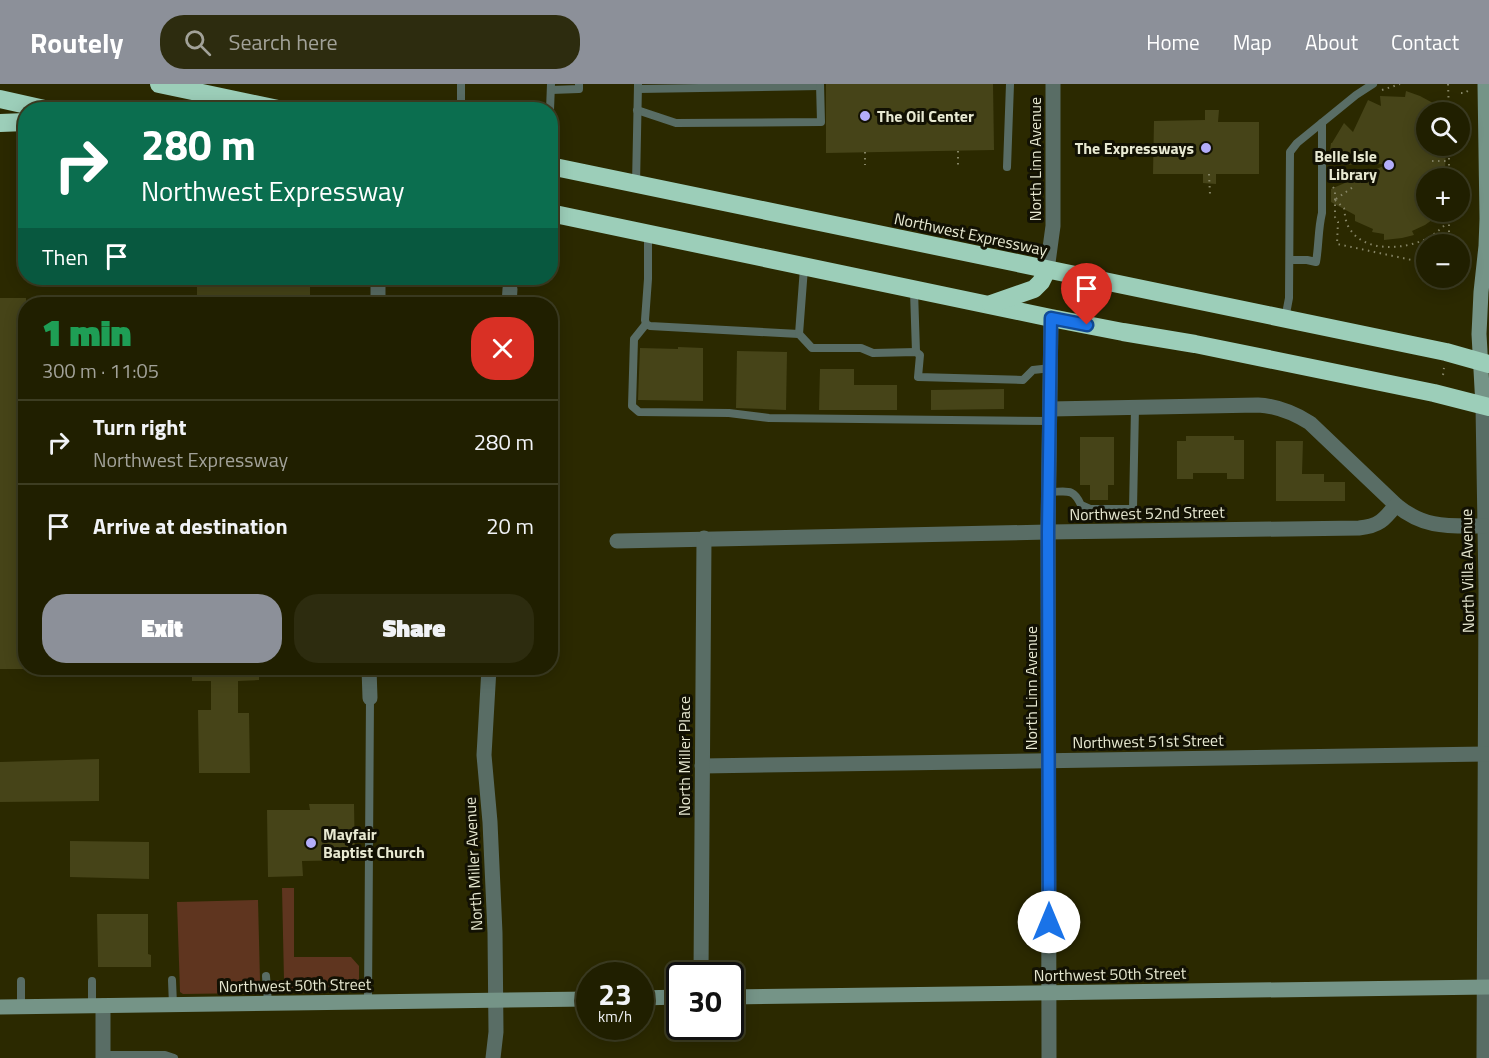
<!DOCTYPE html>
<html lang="en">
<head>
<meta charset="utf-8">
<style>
  :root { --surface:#201f00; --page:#2d2c0f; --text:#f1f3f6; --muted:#a2a299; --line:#3d3d22; --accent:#8c9099 }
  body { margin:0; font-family:"Titillium Web",sans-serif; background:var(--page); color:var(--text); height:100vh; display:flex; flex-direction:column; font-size:22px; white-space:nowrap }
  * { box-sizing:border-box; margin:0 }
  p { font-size:20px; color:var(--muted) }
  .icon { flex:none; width:33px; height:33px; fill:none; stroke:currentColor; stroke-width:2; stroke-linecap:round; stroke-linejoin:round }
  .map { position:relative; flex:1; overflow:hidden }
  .details { position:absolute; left:18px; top:213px; width:540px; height:378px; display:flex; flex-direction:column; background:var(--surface); border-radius:24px; box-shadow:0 3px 15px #0003,0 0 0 2px var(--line) }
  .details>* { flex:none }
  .banner { position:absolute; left:18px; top:18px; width:540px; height:183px; border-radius:24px; box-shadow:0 3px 15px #0003,0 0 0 2px var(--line); background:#0b6e4f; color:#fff; overflow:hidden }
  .controls { position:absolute; left:1416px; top:18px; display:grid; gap:12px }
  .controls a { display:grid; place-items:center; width:54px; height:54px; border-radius:50%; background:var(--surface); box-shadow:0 3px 15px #0003,0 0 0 2px var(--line); font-size:30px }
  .speed { position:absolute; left:576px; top:878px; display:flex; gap:12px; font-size:30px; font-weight:700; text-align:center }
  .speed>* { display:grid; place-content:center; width:78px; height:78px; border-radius:50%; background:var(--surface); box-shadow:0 3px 15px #0003,0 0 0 2px var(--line); line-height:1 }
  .speed small { font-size:15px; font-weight:400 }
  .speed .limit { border:3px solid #111; border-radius:9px; background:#fff; color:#111 }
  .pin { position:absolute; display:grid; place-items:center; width:51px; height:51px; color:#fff; margin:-62px -26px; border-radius:50% 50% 50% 0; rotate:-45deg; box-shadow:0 0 6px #0007 }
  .pin .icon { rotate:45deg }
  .me { position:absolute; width:66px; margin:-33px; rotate:0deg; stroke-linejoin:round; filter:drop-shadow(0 0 4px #0008) }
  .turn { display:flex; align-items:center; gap:21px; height:126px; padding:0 24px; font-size:27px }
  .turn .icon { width:78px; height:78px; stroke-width:2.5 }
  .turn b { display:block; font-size:42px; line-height:51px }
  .then { display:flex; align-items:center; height:57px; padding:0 24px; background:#0003; gap:12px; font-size:22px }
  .round { display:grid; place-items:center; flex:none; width:63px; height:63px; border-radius:24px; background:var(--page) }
  .headline { display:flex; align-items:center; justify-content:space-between; height:102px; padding:0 24px }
  h1 { font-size:36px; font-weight:800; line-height:45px; color:#1e9e55 }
  .action { display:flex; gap:12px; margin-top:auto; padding:12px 24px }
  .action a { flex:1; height:69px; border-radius:24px; background:var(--accent); color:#fff; font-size:24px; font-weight:800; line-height:69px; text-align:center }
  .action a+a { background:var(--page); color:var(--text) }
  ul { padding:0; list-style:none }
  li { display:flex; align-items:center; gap:18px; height:84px; padding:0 24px; border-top:2px solid var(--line) }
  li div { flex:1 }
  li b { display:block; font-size:22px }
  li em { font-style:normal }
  header { display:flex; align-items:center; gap:36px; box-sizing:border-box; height:84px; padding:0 30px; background:var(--accent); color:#fff }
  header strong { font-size:28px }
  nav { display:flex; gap:33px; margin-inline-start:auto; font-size:21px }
  .search { width:420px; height:54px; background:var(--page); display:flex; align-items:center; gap:15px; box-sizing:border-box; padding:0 21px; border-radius:24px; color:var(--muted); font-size:22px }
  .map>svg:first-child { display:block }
</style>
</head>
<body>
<header>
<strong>Routely</strong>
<div class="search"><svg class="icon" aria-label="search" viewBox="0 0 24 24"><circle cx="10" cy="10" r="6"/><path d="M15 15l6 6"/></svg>Search here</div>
<nav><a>Home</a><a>Map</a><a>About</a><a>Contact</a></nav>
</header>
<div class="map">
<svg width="1489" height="974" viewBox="0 0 1489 974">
  <rect width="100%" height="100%" fill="#2b2900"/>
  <g fill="#5f351f">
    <path d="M282 804H294V873H351L359 882V902L356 907 281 909C273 908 272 904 272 897L284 896Z"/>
    <polygon points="258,816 260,897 257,907 252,909 183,910 180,908 177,818"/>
  </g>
  <g fill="#464418">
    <polygon points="826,0 993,0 994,66 826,69"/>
    <polygon points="1406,7 1420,12 1433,19 1426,28 1426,62 1446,62 1445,87 1444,86 1444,94 1426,94 1426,128 1443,128 1425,141 1412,147 1414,151 1402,154 1384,156 1384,150 1372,148 1373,145 1355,137 1355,131 1331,118 1331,105 1388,80 1328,81 1331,59 1332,59 1344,39 1353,48 1368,16 1381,22 1380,12 1405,13"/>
    <polygon points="1205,26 1219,26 1218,38 1259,38 1259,90 1216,90 1216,100 1203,99 1203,90 1153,90 1154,37 1205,36"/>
    <rect x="197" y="194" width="113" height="26"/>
    <rect x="0" y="214" width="26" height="371"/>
    <polygon points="678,263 703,264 703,317 638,316 640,264 678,265"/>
    <polygon points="737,267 787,268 786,326 736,324"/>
    <polygon points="820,285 854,285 854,301 897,301 897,326 819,326"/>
    <polygon points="1004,305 1004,325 931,326 931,306"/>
    <polygon points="1186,352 1234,352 1234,356 1244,356 1244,395 1227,395 1227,389 1193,389 1193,395 1177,395 1177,357 1186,357"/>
    <polygon points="1080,353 1114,353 1114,401 1108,401 1108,416 1090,416 1090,401 1080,401"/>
    <polygon points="1276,357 1303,357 1302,390 1324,390 1324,398 1345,398 1345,417 1276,417"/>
    <polygon points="192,584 259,584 259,596 238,597 238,629 249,629 250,689 199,689 198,626 211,626 211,597 192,597"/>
    <polygon points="99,675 99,717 0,718 0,678"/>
    <polygon points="309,720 354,720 355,776 302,777 303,792 268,793 267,726 310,726"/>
    <polygon points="70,757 149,758 149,795 70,793"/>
    <polygon points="97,830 148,830 148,870 151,871 151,883 98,883"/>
  </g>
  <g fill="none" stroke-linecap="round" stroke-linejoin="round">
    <g stroke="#868565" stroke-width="2" stroke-dasharray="1.5 4.5" stroke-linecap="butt">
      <polyline points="1448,0 1449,28"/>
      <polyline points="1382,6 1400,0"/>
      <polyline points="1461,9 1465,9 1469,6"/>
      <polyline points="1449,62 1449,94"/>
      <polyline points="958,67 958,84"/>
      <polyline points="865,68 865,81"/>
      <polyline points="1432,77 1449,77"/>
      <polyline points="1209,90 1210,110"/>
      <polyline points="1333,103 1335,106 1335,133 1338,138 1337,160 1426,179"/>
      <polyline points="1336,115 1353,103"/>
      <path d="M1335 116 1344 124C1345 130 1345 136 1348 142 1362 169 1403 166 1426 155 1435 150 1442 144 1449 137"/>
      <polyline points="1433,152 1436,160"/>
      <polyline points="1425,155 1429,160"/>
      <polyline points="1449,160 1449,128"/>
      <polyline points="1443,291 1444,284"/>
    </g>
    <g stroke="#596d65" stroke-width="8">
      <polyline points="638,5 820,2"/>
      <polyline points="551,6 579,5 579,0"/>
      <polyline points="461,26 461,0"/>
      <polyline points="550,26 551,0"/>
      <polyline points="637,26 676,39 821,38 820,0"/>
      <polyline points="1007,83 1010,0"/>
      <polyline points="636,100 638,1"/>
      <polyline points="648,150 648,195 645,236 646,240 650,242 799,250 812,264 861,264 873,269 916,268 920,271 918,293 1023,296 1033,286 1051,284"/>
      <path d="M1290 176H1307L1316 178C1319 161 1318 145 1322 129V39"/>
      <polyline points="914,207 916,268"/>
      <polyline points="1285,235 1289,214 1290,68 1297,59 1356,11 1373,0"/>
      <polyline points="646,240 634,255 632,322 639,328 729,329 769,334 1050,337"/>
      <polyline points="799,250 804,184"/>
      <path d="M1049 408C1066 408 1073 403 1081 421L1090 425H1133L1135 323"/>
      <polyline points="266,892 268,919"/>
      <polyline points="172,896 173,921"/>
      <polyline points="92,897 92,922"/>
      <polyline points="368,918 370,614"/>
      <polyline points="21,922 21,897"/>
      <polyline points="103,971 165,971 174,974"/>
    </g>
    <g stroke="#596d65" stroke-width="15">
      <polyline points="1047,186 1053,142 1053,0"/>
      <polyline points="378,220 378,194"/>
      <polyline points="509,220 510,205"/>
      <polyline points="1483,322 1486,504 1484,974"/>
      <path d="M1050 325 1258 321C1278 322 1294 329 1310 339L1396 421"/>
      <path d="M617 457 1048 448 1359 444C1379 442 1384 436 1396 421 1425 445 1449 442 1485 442"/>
      <polyline points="369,584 370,614"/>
      <polyline points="489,584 484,671 490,738 495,849 496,948 493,974"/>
      <polyline points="702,682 1486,670"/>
      <polyline points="701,891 704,454"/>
      <polyline points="103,922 103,974"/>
      <polyline points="1049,974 1048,448 1051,234"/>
    </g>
    <g stroke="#759487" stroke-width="15">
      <polyline points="1483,322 1479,250 1481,208 1486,162 1487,135 1485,0"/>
      <polyline points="730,913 1489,903"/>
      <polyline points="640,914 680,913"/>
      <polyline points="0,923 590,915"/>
    </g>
    <g stroke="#9cceb9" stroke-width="18">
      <polyline points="159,0 283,26"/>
      <polyline points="0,15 49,26"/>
      <polyline points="0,39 26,38"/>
      <polyline points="550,82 1446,268 1489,280"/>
      <polyline points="550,129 1051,234 1123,248 1195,260 1434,309 1489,323"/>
      <polyline points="991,220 1034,205 1041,198 1047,186"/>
    </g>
  </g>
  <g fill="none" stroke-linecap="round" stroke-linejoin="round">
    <defs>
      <polyline id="route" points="1049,838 1048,448 1051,234 1087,241"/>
    </defs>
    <use href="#route" stroke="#114b97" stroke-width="15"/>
    <use href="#route" stroke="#1a73e8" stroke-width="10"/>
  </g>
  <g fill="#b3adf9" stroke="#121103" stroke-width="2">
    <circle cx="865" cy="32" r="6"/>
    <circle cx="1206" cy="64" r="6"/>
    <circle cx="1389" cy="81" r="6"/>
    <circle cx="311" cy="759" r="6"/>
  </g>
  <g text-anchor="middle" stroke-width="6" stroke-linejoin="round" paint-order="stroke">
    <g font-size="16" font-weight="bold" fill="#e8e9d2" stroke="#121103" text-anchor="start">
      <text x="877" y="38">The Oil Center</text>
      <text x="1194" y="70" text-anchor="end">The Expressways</text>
      <text x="1377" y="78" text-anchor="end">Belle Isle<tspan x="1377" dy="18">Library</tspan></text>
      <text x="323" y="756">Mayfair<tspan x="323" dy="18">Baptist Church</tspan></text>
    </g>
    <g font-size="16" fill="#e8e9d2" stroke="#121103">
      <text transform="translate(1035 75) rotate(-90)" y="6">North Linn Avenue</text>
      <text transform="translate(971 150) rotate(12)" y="6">Northwest Expressway</text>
      <text transform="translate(1147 429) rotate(-1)" y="6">Northwest 52nd Street</text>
      <text transform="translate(1467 487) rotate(-91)" y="6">North Villa Avenue</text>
      <text transform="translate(1031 604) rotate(-90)" y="6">North Linn Avenue</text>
      <text transform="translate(1148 657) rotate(-1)" y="6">Northwest 51st Street</text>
      <text transform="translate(684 672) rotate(-90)" y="6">North Miller Place</text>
      <text transform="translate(473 780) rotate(-93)" y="6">North Miller Avenue</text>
      <text transform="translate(1110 890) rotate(-1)" y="6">Northwest 50th Street</text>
      <text transform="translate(295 901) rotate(-1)" y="6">Northwest 50th Street</text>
    </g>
  </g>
</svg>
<div class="controls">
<a><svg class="icon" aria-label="search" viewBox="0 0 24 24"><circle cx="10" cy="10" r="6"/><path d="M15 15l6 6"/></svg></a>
<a>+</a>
<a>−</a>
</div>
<div class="speed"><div>23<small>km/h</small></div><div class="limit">30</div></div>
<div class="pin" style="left:1087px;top:241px;background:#d93025"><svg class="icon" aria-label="arrive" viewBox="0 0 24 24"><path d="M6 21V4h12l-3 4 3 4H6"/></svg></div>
<svg class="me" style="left:1049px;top:838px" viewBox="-20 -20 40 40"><circle r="19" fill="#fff"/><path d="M0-13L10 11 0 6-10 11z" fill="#1a73e8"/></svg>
<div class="banner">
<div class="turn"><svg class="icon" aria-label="right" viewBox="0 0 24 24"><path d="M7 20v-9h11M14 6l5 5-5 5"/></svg><div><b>280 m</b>Northwest Expressway</div></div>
<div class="then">Then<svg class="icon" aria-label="arrive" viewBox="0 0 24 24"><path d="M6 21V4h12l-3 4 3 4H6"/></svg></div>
</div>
<section class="details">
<div class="headline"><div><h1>1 min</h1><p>300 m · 11:05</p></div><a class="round" style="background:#d93025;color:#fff"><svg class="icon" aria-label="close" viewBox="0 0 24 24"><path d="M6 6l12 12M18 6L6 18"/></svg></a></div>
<ul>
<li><svg class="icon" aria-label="right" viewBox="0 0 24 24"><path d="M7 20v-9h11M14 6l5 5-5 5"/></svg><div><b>Turn right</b><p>Northwest Expressway</p></div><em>280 m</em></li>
<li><svg class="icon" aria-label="arrive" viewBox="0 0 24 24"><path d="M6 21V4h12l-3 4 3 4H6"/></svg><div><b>Arrive at destination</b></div><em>20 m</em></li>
</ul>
<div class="action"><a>Exit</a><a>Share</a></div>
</section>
</div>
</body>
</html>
